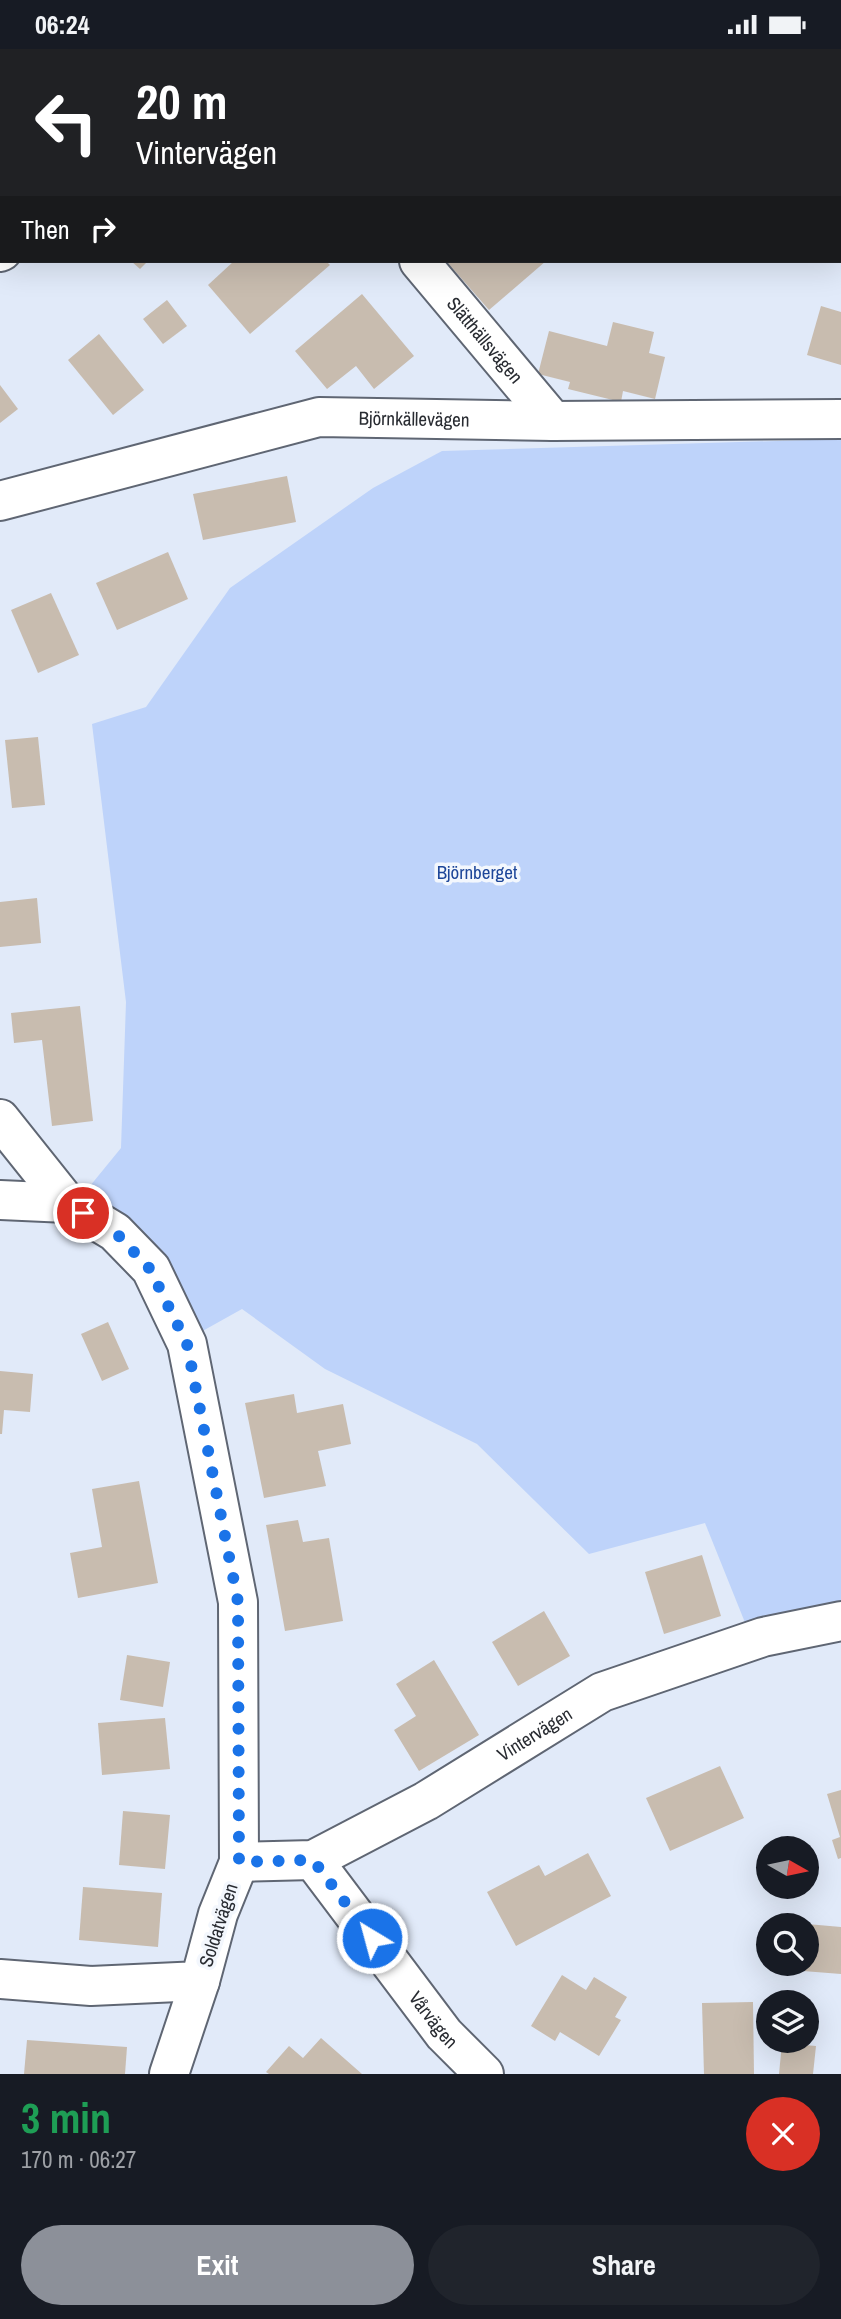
<!DOCTYPE html>
<html lang="en">
<head>
<meta charset="utf-8">
<style>
  :root { --surface:#171b24; --page:#20242c; --text:#f1f3f6; --muted:#9ea1a6; --accent:#8c9099 }
  body { margin:0; font-family:"Archivo Narrow",sans-serif; background:var(--page); color:var(--text); height:100vh; display:flex; flex-direction:column; font-size:26px; white-space:nowrap }
  * { box-sizing:border-box; margin:0 }
  p { font-size:23px; color:var(--muted) }
  .icon { flex:none; width:38px; height:38px; fill:none; stroke:currentColor; stroke-width:2; stroke-linecap:round; stroke-linejoin:round }
  .map { position:relative; height:2025px; overflow:hidden }
  .sheet { display:flex; flex-direction:column; background:var(--surface); flex:1 }
  .sheet>* { flex:none }
  .top-card { position:absolute; left:0px; top:0px; width:842px; height:214px; box-shadow:0 7px 28px #0002; background:#202124; color:#fff; overflow:hidden }
  .needle { width:46px; rotate:99deg }
  .tools { position:absolute; left:756px; top:1787px; display:grid; gap:14px }
  .tools a { display:grid; place-items:center; width:63px; height:63px; border-radius:50%; background:var(--surface); box-shadow:0 7px 28px #0002; font-size:35px }
  .pin { position:absolute; display:grid; place-items:center; width:60px; height:60px; color:#fff; margin:-30px; border:4px solid #fff; border-radius:50%; box-shadow:0 2px 7px #0007 }
  .me { position:absolute; width:77px; margin:-38px; rotate:323deg; stroke-linejoin:round; filter:drop-shadow(0 0 5px #0008) }
  .turn { display:flex; align-items:center; gap:24px; height:147px; padding:0 21px; font-size:32px }
  .turn .icon { width:91px; height:91px; stroke-width:2.5 }
  .turn b { display:block; font-size:49px; line-height:60px }
  .then { display:flex; align-items:center; height:66px; padding:0 21px; background:#0003; gap:14px; font-size:26px }
  .round { display:grid; place-items:center; flex:none; width:74px; height:74px; border-radius:37px; background:var(--page) }
  .overview { display:flex; align-items:center; justify-content:space-between; height:119px; padding:0 21px }
  h1 { font-size:42px; font-weight:700; line-height:52px; color:#1e9e55 }
  .primary-button { display:flex; gap:14px; margin-top:auto; padding:14px 21px }
  .primary-button a { flex:1; height:80px; border-radius:42px; background:var(--accent); color:#fff; font-size:28px; font-weight:700; line-height:80px; text-align:center }
  .primary-button a+a { background:var(--page); color:var(--text) }
  .status { display:flex; justify-content:space-between; align-items:center; height:49px; padding:0 35px; background:var(--surface); direction:ltr }
  .status svg { height:19px; fill:currentColor }
  .map>svg:first-child { display:block }
</style>
</head>
<body>
<div class="status"><b>06:24</b><svg viewBox="0 0 49 12"><path d="M0 12V9h3v3zM5 12V6h3v6zM10 12V3h3v9zM15 12V0h3v12zM26 1h20v11H26zM47 4h2v5h-2z"/></svg></div>
<div class="map">
<svg width="841" height="2025" viewBox="0 0 841 2025">
  <rect width="100%" height="100%" fill="#e1eaf9"/>
  <polygon fill="#bed3fa" points="841,390 841,1554 746,1576 705,1474 589,1505 477,1395 325,1320 242,1260 199,1284 81,1148 121,1099 126,953 92,675 146,658 230,539 373,439 442,402"/>
  <g fill="#c8bcaf">
    <polygon points="131,212 148,212 140,220"/>
    <polygon points="234,212 326,212 330,216 250,285 208,236"/>
    <polygon points="446,212 546,212 489,261"/>
    <polygon points="362,245 414,307 374,340 356,317 327,340 295,302"/>
    <polygon points="167,251 187,277 163,295 143,270"/>
    <polygon points="821,257 841,263 841,316 807,306"/>
    <polygon points="613,273 654,283 649,304 665,308 655,350 623,342 621,353 568,340 570,333 538,325 549,282 607,297"/>
    <polygon points="99,285 144,341 113,366 68,311"/>
    <polygon points="0,336 18,360 0,374"/>
    <polygon points="287,427 296,473 203,491 193,445"/>
    <polygon points="168,503 188,550 117,581 96,534"/>
    <polygon points="51,544 79,606 38,624 11,561"/>
    <polygon points="38,688 45,756 12,759 5,691"/>
    <polygon points="37,849 41,894 0,898 0,853"/>
    <polygon points="80,957 93,1072 52,1077 42,991 14,994 11,964"/>
    <polygon points="108,1273 129,1320 102,1332 81,1285"/>
    <polygon points="0,1322 33,1325 30,1363 4,1361 2,1385 0,1385"/>
    <polygon points="294,1345 297,1364 343,1355 351,1395 318,1402 326,1437 264,1449 245,1354"/>
    <polygon points="139,1432 158,1534 78,1549 70,1504 102,1498 92,1440"/>
    <polygon points="298,1471 303,1493 329,1489 343,1572 285,1582 266,1476"/>
    <polygon points="702,1506 721,1567 664,1585 645,1523"/>
    <polygon points="544,1562 570,1607 518,1637 492,1593"/>
    <polygon points="127,1606 170,1613 163,1658 120,1651"/>
    <polygon points="434,1611 479,1686 419,1722 394,1681 416,1667 396,1635"/>
    <polygon points="165,1669 170,1720 102,1726 98,1674"/>
    <polygon points="720,1717 744,1769 670,1802 646,1749"/>
    <polygon points="841,1741 841,1809 838,1810 832,1791 840,1788 827,1745"/>
    <polygon points="123,1762 170,1766 165,1820 119,1816"/>
    <polygon points="588,1804 611,1847 516,1897 487,1843 539,1816 545,1827"/>
    <polygon points="83,1838 162,1844 158,1898 79,1891"/>
    <polygon points="807,1875 841,1878 841,1925 803,1922 804,1914 807,1914"/>
    <polygon points="562,1926 586,1941 594,1928 627,1948 615,1968 621,1971 599,2007 560,1983 555,1992 531,1977"/>
    <polygon points="753,1953 754,2025 704,2025 702,1954"/>
    <polygon points="321,1989 362,2025 269,2025 266,2023 289,1997 303,2009"/>
    <polygon points="27,1991 127,1998 125,2025 24,2025"/>
    <polygon points="782,1994 816,1997 813,2025 779,2025"/>
  </g>
  <g fill="none" stroke-linecap="round" stroke-linejoin="round">
    <defs>
      <g id="street">
        <polyline points="227,2 229,0"/>
        <polyline points="0,12 2,12"/>
        <polyline points="0,203 2,202"/>
        <path id="s1" d="M419 212 553 372"/>
        <path id="s2" d="M0 452 319 368 553 372 841 370"/>
        <polyline points="0,1070 67,1154"/>
        <polyline points="0,1151 67,1154 115,1183 151,1220 187,1295 238,1553 239,1813 218,1865 200,1932 91,1937 0,1930"/>
        <path id="s3" d="M313 1811 444 1985 484 2025"/>
        <path id="s4" d="M239 1813 313 1811 426 1752 602 1643 763 1588 841 1572"/>
        <polyline points="169,2025 200,1932"/>
      </g>
    </defs>
    <use href="#street" stroke="#5f6673" stroke-width="42"/>
    <use href="#street" stroke="#fff" stroke-width="38"/>
  </g>
  <g fill="none" stroke-linecap="round" stroke-linejoin="round">
    <polyline stroke="#1a73e8" stroke-width="12" stroke-dasharray="0 21.6" points="83,1164 115,1183 150,1220 187,1295 238,1553 239,1813 313,1811 372,1889"/>
  </g>
  <g text-anchor="middle" stroke-width="7" stroke-linejoin="round" paint-order="stroke">
    <g font-size="19" fill="#292c32" stroke="#f3f7fd">
      <text dy="7" stroke="none"><textPath href="#s1" startOffset="103">Slätthällsvägen</textPath></text>
      <text dy="7" stroke="none"><textPath href="#s2" startOffset="425">Björnkällevägen</textPath></text>
      <text dy="7" stroke="none"><textPath href="#s4" startOffset="329">Vintervägen</textPath></text>
      <text transform="translate(218 1876) rotate(-72)" y="7">Soldatvägen</text>
      <text dy="7" stroke="none"><textPath href="#s3" startOffset="200">Vårvägen</textPath></text>
    </g>
    <g font-size="19" fill="#1d4699" stroke="#f3f7fd">
      <text x="477" y="830">Björnberget</text>
    </g>
  </g>
</svg>
<div class="tools">
<a><svg class="needle" viewBox="-14 -14 28 28"><path d="M0-13l5 13h-10z" fill="#e53935"/><path d="M0 13l5-13h-10z" fill="#9ea1a6"/></svg></a>
<a><svg class="icon" aria-label="search" viewBox="0 0 24 24"><circle cx="10" cy="10" r="6"/><path d="M15 15l6 6"/></svg></a>
<a><svg class="icon" aria-label="layers" viewBox="0 0 24 24"><path d="M12 4l9 5-9 5-9-5zM3 14l9 5 9-5"/></svg></a>
</div>
<div class="pin" style="left:83px;top:1164px;background:#d93025"><svg class="icon" aria-label="arrive" viewBox="0 0 24 24"><path d="M6 21V4h12l-3 4 3 4H6"/></svg></div>
<svg class="me" style="left:372px;top:1889px" viewBox="-20 -20 40 40"><circle r="17" fill="#1a73e8" stroke="#fff" stroke-width="3"/><path d="M0-11L8 9 0 5-8 9z" fill="#fff"/></svg>
<div class="top-card">
<div class="turn"><svg class="icon" aria-label="left" viewBox="0 0 24 24"><path d="M17 20v-9H6M10 6l-5 5 5 5"/></svg><div><b>20 m</b>Vintervägen</div></div>
<div class="then">Then<svg class="icon" aria-label="right" viewBox="0 0 24 24"><path d="M7 20v-9h11M14 6l5 5-5 5"/></svg></div>
</div>
</div>
<section class="sheet">
<div class="overview"><div><h1>3 min</h1><p>170 m · 06:27</p></div><a class="round" style="background:#d93025;color:#fff"><svg class="icon" aria-label="close" viewBox="0 0 24 24"><path d="M6 6l12 12M18 6L6 18"/></svg></a></div>
<div class="primary-button"><a>Exit</a><a>Share</a></div>
</section>
</body>
</html>
